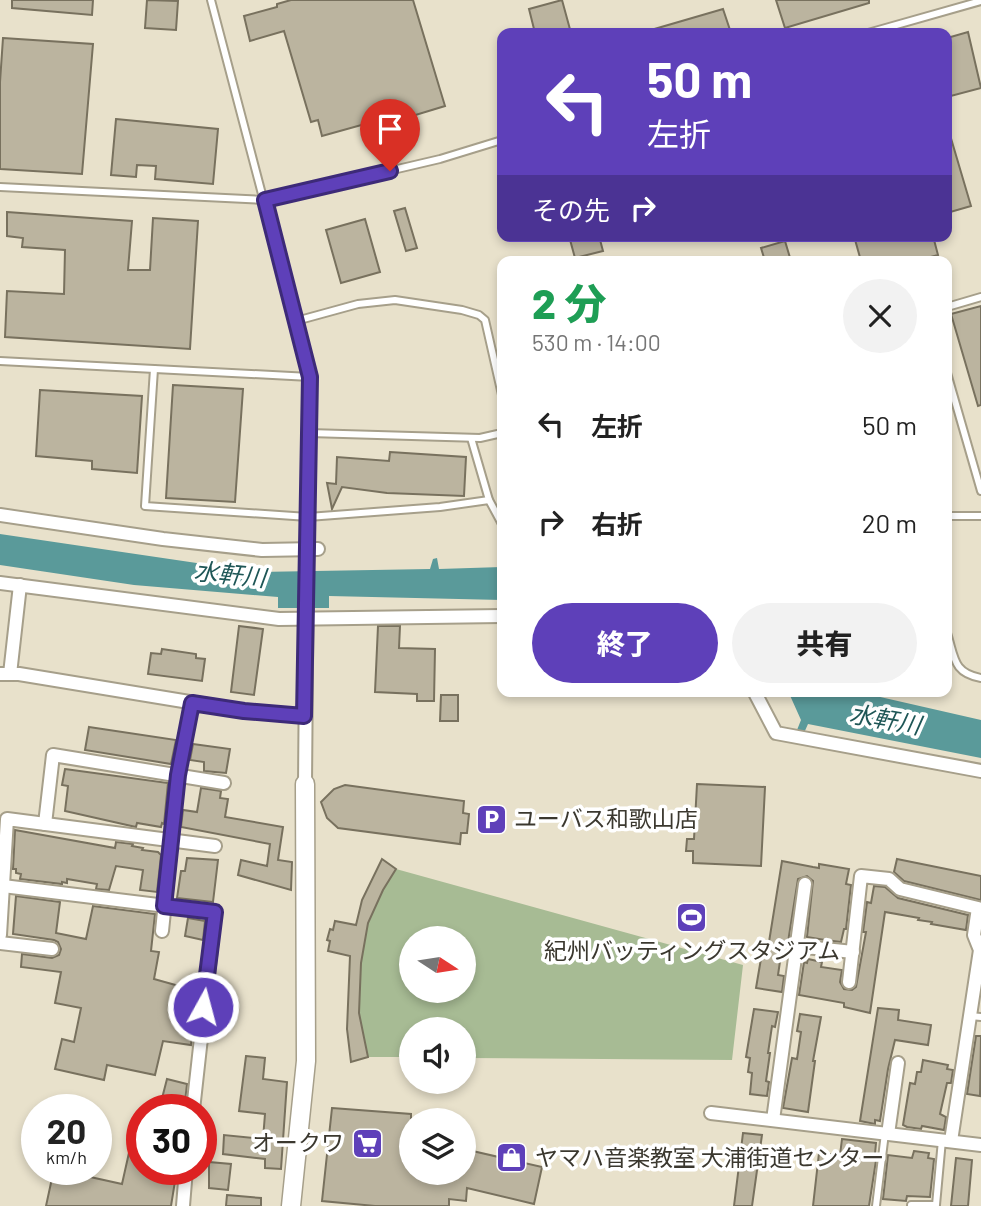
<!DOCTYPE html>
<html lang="ja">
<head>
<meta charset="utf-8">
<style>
  :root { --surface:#fff; --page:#f2f2f2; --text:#222; --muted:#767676; --accent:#5e40b9 }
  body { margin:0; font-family:Barlow,"Noto Sans JP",sans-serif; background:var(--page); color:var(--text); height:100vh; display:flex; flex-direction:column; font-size:26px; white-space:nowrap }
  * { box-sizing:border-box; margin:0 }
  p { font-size:23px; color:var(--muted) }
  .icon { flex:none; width:38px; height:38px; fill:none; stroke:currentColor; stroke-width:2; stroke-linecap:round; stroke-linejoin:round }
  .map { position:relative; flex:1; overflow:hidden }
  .details { position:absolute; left:497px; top:256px; width:455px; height:441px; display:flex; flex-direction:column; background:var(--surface); border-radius:14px; box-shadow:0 4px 10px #0003 }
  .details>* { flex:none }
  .guide { position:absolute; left:497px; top:28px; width:455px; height:214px; border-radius:14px; box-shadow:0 4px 10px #0003; background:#5e40b9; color:#fff; overflow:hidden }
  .needle { width:46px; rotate:102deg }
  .tools { position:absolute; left:399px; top:926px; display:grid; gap:14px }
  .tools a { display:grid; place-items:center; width:77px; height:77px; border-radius:50%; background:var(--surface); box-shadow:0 4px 10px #0003; font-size:35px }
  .speed { position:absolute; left:21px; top:1094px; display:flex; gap:14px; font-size:35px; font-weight:700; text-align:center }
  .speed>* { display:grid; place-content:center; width:91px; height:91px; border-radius:50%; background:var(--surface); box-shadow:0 4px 10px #0003; line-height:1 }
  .speed small { font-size:18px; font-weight:400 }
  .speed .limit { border:10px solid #d22; background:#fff; color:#111 }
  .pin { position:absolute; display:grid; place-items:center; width:60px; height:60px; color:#fff; margin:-72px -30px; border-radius:50% 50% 50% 0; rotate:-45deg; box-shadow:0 0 7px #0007 }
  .pin .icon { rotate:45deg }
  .me { position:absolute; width:77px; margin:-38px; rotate:7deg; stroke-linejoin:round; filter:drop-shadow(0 0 5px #0008) }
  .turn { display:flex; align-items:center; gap:24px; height:147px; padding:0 35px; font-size:32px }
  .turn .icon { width:91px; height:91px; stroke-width:2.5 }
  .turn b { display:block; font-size:49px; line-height:60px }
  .then { display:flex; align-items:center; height:66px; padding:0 35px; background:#0003; gap:14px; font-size:26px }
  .round { display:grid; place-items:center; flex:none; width:74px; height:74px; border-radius:37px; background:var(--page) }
  .headline { display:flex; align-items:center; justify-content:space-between; height:119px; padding:0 35px }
  h1 { font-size:42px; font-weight:800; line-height:52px; color:#1e9e55 }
  .cta { display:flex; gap:14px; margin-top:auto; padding:14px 35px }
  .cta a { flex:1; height:80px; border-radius:42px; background:var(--accent); color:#fff; font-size:28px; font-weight:800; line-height:80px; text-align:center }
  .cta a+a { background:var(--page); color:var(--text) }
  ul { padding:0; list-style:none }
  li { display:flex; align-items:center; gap:21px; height:98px; padding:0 35px }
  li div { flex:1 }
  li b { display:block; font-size:26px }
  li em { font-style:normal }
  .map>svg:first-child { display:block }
</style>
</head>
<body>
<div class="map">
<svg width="981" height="1206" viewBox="0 0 981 1206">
  <rect width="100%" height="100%" fill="#e8e1cb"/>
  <path fill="#a7bb94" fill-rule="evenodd" d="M396 869 743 965 732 1060 464 1058V1029H411V1057H368L359 1013 361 963 368 923 383 890ZM411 938H464V990H411Z"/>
  <g fill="#5a9a9a">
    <polygon points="0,534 258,572 430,569 433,559 437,558 439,569 502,567 502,600 329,596 329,608 278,608 278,597 134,585 0,565"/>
    <polygon points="788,691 854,691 981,720 981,758 808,724 804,733 797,730 801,720"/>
  </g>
  <g fill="#bbb49f" stroke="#78715e" stroke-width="2">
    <polygon points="12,0 93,0 92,15 12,8"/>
    <polygon points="147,0 178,1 176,30 145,28"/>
    <polygon points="291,0 413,0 445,106 409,117 408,112 322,136 318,120 311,122 284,31 250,41 244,16 277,7 277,4"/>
    <polygon points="562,0 571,33 535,33 529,9"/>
    <polygon points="776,0 869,0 869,3 785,28"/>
    <polygon points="723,9 731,33 652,33 651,30"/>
    <polygon points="968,32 981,88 947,97 947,38"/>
    <polygon points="3,38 93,44 82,174 0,169 0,82"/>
    <polygon points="116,119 218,129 213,184 155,179 156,166 137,165 136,177 111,175"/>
    <polygon points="947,135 950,135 971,206 947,213"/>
    <polygon points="405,208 417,248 406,251 394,211"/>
    <polygon points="7,212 132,221 128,270 150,270 153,218 198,221 190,349 5,337 7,291 64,294 65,250 22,247 23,238 7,236"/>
    <polygon points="365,219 380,272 341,283 326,230"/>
    <polygon points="569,236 599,236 603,251 575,258"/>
    <polygon points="854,236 933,236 938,255 916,261 861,261"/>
    <polygon points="785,241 791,261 765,261 761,248"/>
    <polygon points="981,306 981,405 978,406 951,314"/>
    <polygon points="173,385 243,389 235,502 166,498"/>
    <polygon points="40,390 142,396 137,473 92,469 92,461 36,456"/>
    <polygon points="390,452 466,457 464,496 387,493 342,487 332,509 327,483 336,484 337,457 389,461"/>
    <polygon points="239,626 263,629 254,695 231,692"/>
    <polygon points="378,626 400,626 399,648 435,649 434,701 417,701 417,694 375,692"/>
    <polygon points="162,649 196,654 196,658 205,659 202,681 148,674 151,653 161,654"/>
    <polygon points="441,695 458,695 458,721 440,721"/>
    <polygon points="89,727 176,740 171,764 85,750"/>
    <polygon points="193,744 230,749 226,773 204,771 204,762 190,760"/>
    <polygon points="65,769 168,783 164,824 162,823 161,827 137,823 136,827 65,811 68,786 62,785"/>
    <polygon points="697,784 765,787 761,866 693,863 693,851 686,851 687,839 694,839"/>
    <polygon points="345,785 464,801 463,813 469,814 467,833 461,833 460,844 338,828 327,818 321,802 334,789"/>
    <polygon points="201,788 221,791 220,798 228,799 225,817 283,827 278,860 292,862 291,890 238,875 241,860 267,866 270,844 181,827 183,810 197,812"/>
    <polygon points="15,830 115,848 116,842 133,844 132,846 143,848 142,850 158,852 161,855 157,892 140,890 143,870 116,866 109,890 96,889 97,884 67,879 67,883 62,882 62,884 20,879 21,874 16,873 16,869 13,869"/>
    <polygon points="187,858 218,860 213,902 177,898 181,871 185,871"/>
    <polygon points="382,859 396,869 383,890 368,923 361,963 359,1013 368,1057 351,1062 347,1029 350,956 328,951 330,941 327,940 330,929 333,930 335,921 356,925 362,900"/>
    <polygon points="897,859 981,876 981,900 904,881 894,872"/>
    <polygon points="782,861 813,867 819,868 819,864 849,869 846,884 851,885 846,929 844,929 841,942 825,940 807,937 813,881 807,876 798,879 788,942 783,941 778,975 784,976 782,992 756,988 764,941 769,942"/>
    <polygon points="874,886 885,887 898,898 968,915 966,930 931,924 932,922 918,920 919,918 885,912 870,1013 844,1007 844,1003 799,995 804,962 807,963 808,959 822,962 821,967 842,970 840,982 844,989 852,990 856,987 866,932 863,932 867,902 871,903"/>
    <polygon points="16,896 60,902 56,933 86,939 93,906 155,914 151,951 159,952 154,979 197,991 191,1045 163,1041 155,1075 107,1065 104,1080 55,1069 62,1039 74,1042 81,1008 55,1003 61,972 21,967 22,954 52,958 59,955 61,949 58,942 54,940 13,934"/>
    <polygon points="188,918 205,921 203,940 185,936"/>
    <polygon points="878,1008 899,1010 898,1020 931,1025 928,1045 895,1040 888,1069 880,1121 875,1120 875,1124 860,1121"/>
    <polygon points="754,1009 778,1012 775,1027 772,1026 768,1053 770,1053 766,1081 769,1082 767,1096 750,1094 752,1073 748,1072 750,1058 746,1057"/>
    <polygon points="800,1014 821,1017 813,1061 815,1061 808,1112 783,1108 792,1058 797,1059 801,1032 797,1031"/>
    <polygon points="976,1036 981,1036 980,1096 967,1094"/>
    <polygon points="246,1056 265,1058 263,1079 287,1082 281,1169 265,1168 265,1159 223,1154 224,1135 263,1139 265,1114 239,1111"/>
    <polygon points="923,1060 948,1065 947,1069 953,1070 951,1083 947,1083 940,1114 946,1117 944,1130 922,1126 921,1129 907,1127 903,1125 910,1083 915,1084 917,1072 921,1072"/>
    <polygon points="167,1079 187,1084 184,1110 159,1110"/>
    <polygon points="332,1108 411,1114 411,1172 464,1172 464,1149 542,1167 534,1204 467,1188 466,1201 449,1199 449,1206 375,1206 322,1201"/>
    <polygon points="137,1117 142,1118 142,1169 177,1169 171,1206 46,1206 54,1169 122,1184"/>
    <polygon points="743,1133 762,1135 752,1206 734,1206"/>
    <polygon points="842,1139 876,1143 875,1154 877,1154 869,1206 813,1206 819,1153 840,1155"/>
    <polygon points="914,1151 929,1153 928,1158 934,1159 930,1197 907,1196 906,1201 883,1199 888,1155 912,1158"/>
    <polygon points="956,1158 972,1160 968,1206 951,1206"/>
    <polygon points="209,1162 231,1164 228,1190 209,1188"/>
    <polygon points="227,1195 261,1198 261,1206 226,1206"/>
  </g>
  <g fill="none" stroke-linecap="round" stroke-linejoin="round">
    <defs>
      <g id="lane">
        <polyline points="211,0 310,377 307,549"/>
        <polyline points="868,33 981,1"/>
        <polyline points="0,187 265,200 440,159 502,140"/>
        <polyline points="947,307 981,297"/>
        <polyline points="296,321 358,304 395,300 462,310 479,315 485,320 502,395"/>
        <polyline points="0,361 310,377"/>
        <polyline points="154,369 145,506 308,517 440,507 489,500"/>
        <polyline points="947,373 981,491"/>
        <polyline points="309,433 480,438 502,433"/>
        <polyline points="471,438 489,500 502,524"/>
        <polyline points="947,516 981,516"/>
        <path d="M947 633C955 658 953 673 981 678"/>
        <polyline points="970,1016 981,1017"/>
        <polyline points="911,1205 936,1205 942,1140"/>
        <polyline points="876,1206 885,1133"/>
      </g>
      <g id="street">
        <polyline points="0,515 163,539 262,550 318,549"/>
        <polyline points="0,583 279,619 502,616"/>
        <polyline points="0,674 19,674 244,711 304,716"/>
        <polyline points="10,674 20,585"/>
        <polyline points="754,691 776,733 981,771"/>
        <polyline points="305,784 307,550"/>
        <polyline points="45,824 53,755 224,783"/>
        <polyline points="3,886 215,912 193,1110"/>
        <polyline points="162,931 178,775 192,703"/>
        <polyline points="0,935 7,819 215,846"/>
        <polyline points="0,943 52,949"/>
        <polyline points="796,946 853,952"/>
        <polyline points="849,982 861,876 889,879 900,889 978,908 974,935 980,950 951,1141"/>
        <polyline points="711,1113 981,1145"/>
        <polyline points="773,1120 805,884"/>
        <polyline points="888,1134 898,1063"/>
        <polyline points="183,1206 186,1169"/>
      </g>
      <polyline id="secondary" points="291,1206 306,1061 305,784"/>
    </defs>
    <use href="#lane" stroke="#a69f8a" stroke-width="10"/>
    <use href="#street" stroke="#a69f8a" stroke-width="16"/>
    <use href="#secondary" stroke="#a69f8a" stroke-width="21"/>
    <use href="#lane" stroke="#fff" stroke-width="6"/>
    <use href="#street" stroke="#fff" stroke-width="12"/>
    <use href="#secondary" stroke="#fff" stroke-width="18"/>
  </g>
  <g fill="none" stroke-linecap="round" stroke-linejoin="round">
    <defs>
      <polyline id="route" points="203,1007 215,912 164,906 178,775 192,703 244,711 304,716 310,377 265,200 390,171"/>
    </defs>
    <use href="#route" stroke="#3d2a78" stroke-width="18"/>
    <use href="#route" stroke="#5e40b9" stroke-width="12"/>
  </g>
  <defs>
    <symbol id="parking-square" viewBox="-11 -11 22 22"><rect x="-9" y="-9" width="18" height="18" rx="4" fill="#5e40b9" stroke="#fff"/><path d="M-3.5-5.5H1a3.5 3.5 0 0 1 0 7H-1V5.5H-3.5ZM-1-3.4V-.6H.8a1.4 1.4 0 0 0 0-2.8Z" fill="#fff"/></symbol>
    <symbol id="stadium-square" viewBox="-11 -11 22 22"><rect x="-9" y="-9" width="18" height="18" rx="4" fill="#5e40b9" stroke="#fff"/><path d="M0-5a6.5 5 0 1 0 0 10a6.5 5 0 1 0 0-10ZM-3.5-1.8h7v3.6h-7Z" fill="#fff"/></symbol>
    <symbol id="supermarket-square" viewBox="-11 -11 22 22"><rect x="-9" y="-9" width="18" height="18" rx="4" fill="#5e40b9" stroke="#fff"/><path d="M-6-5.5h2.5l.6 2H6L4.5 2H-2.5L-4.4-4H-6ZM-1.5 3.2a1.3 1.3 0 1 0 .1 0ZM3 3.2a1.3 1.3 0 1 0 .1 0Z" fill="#fff"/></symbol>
    <symbol id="shop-square" viewBox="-11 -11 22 22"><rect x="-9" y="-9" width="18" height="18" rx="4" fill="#5e40b9" stroke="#fff"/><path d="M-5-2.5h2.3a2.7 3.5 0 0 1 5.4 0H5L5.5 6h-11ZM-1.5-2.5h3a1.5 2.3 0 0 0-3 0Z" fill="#fff"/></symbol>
  </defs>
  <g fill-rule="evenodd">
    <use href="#parking-square" x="474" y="802" width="35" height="35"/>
    <use href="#stadium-square" x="674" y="900" width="35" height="35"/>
    <use href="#supermarket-square" x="350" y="1126" width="35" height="35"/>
    <use href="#shop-square" x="494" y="1140" width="35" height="35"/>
  </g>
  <g text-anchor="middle" stroke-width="7" stroke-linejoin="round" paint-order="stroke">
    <g font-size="23" fill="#3b382f" stroke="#fff" text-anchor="start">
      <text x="514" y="827">ユーバス和歌山店</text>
      <text x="692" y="959" text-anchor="middle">紀州バッティングスタジアム</text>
      <text x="344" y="1151" text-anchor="end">オークワ</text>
      <text x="535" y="1166">ヤマハ音楽教室 大浦街道センター</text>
    </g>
    <g font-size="24" font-style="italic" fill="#1e5656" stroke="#fff">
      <text transform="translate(230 575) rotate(6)" y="8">水軒川</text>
      <text transform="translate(885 720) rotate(10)" y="8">水軒川</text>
    </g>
  </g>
</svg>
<div class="tools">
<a><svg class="needle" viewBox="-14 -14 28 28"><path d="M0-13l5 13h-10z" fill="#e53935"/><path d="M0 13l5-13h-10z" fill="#767676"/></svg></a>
<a><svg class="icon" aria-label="sound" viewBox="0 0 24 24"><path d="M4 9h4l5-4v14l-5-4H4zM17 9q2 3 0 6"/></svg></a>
<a><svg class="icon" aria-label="layers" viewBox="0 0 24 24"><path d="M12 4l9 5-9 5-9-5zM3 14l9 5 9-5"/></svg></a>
</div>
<div class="speed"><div>20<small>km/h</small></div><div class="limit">30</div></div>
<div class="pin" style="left:390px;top:171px;background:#d93025"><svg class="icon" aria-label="arrive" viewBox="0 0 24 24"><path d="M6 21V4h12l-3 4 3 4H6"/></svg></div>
<svg class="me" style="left:203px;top:1007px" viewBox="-20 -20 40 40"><circle r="17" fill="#5e40b9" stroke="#fff" stroke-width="3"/><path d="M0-11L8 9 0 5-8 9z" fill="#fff"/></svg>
<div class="guide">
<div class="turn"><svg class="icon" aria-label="left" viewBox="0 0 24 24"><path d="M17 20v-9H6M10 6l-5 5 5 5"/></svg><div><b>50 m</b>左折</div></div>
<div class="then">その先<svg class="icon" aria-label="right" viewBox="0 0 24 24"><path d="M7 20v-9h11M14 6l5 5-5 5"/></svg></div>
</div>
<section class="details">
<div class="headline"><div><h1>2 分</h1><p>530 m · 14:00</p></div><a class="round"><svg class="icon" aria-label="close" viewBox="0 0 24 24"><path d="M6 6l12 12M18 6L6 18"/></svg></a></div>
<ul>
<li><svg class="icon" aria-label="left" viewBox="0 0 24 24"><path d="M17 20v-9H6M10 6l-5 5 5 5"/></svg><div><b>左折</b></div><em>50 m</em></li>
<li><svg class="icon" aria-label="right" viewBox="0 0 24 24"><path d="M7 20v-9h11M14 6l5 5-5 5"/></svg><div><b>右折</b></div><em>20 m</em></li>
</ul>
<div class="cta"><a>終了</a><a>共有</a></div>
</section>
</div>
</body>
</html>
